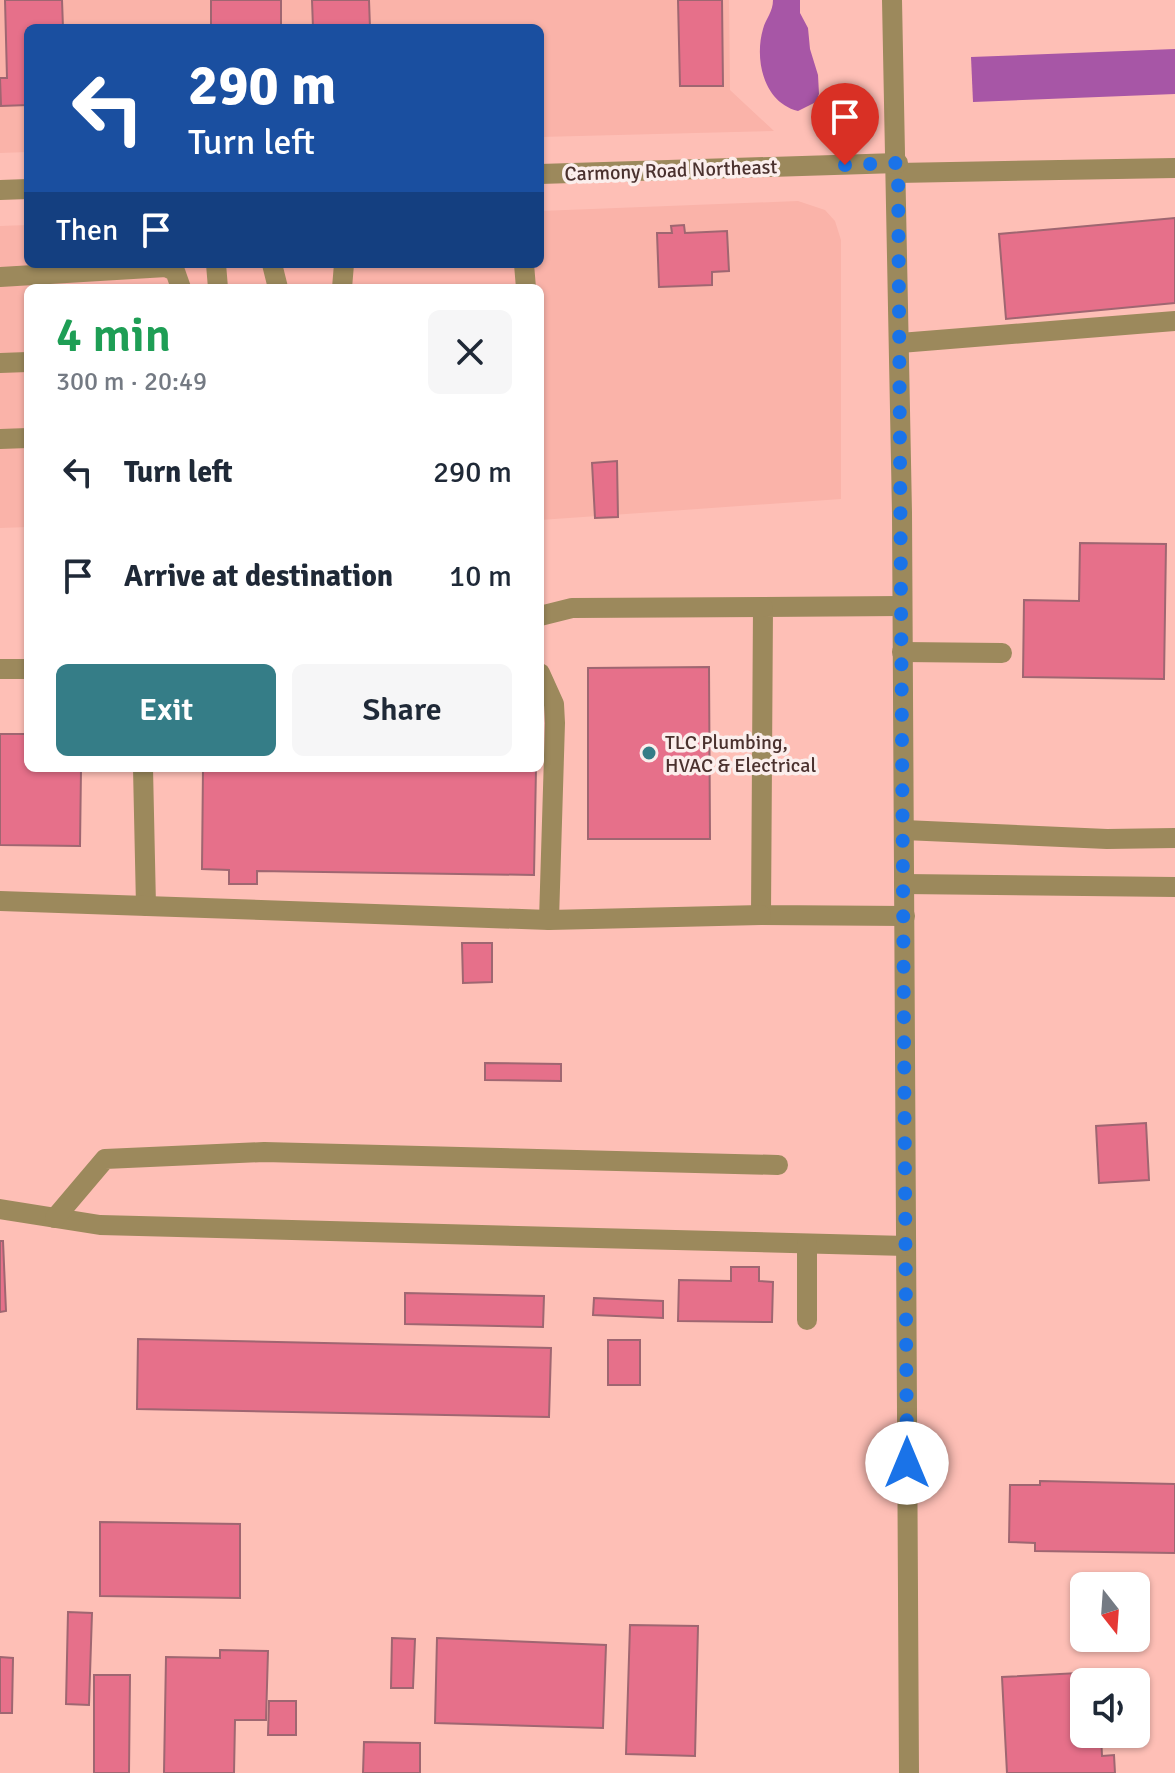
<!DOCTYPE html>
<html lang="en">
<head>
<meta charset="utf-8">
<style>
  :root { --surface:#fff; --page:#f6f6f7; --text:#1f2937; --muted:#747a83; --accent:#357d87 }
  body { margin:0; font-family:Signika,sans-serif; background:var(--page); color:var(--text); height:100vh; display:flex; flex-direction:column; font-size:30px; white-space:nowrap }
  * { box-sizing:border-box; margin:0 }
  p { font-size:26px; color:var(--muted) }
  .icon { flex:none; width:44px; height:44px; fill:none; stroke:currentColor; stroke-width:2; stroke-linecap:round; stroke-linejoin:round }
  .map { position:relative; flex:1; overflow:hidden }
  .details { position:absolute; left:24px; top:284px; width:520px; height:488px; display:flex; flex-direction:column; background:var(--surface); border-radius:12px; box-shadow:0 2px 6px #0004 }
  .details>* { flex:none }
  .top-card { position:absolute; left:24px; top:24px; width:520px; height:244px; border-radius:12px; box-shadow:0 2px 6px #0004; background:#1a4fa0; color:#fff; overflow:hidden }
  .needle { width:52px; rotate:163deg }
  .controls { position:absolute; left:1070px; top:1572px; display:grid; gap:16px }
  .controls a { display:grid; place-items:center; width:80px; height:80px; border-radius:12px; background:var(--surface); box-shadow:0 2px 6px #0004; font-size:40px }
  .pin { position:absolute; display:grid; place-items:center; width:68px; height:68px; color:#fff; margin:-82px -34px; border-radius:50% 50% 50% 0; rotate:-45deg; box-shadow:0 0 8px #0007 }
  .pin .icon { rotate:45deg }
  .me { position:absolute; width:88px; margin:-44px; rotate:0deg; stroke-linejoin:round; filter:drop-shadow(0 0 6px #0008) }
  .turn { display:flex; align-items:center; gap:28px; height:168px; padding:0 32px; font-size:36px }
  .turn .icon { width:104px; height:104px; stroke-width:2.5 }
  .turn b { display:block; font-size:56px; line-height:68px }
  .then { display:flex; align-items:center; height:76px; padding:0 32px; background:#0003; gap:16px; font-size:30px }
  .round { display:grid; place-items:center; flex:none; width:84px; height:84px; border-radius:12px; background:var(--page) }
  .overview { display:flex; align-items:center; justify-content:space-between; height:136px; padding:0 32px }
  h1 { font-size:48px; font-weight:600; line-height:60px; color:#1e9e55 }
  .button { display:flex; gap:16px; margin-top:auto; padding:16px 32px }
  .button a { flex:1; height:92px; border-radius:12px; background:var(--accent); color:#fff; font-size:32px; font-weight:600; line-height:92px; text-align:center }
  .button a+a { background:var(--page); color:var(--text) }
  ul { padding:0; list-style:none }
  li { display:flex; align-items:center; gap:24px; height:104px; padding:0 32px }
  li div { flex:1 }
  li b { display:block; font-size:30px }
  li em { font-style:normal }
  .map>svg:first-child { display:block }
</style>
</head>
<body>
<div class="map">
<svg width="1175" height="1773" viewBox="0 0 1175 1773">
  <rect width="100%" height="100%" fill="#febfb6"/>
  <g fill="#fab3a9">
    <polygon points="0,0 729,0 730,90 774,131 540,137 540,28 28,28 28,152 0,153"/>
    <polygon points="798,201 825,210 835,221 841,240 841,499 540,520 540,288 28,288 28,527 0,528 0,226 28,225 28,264 540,264 540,211"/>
  </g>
  <g fill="#a756a6">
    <path d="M773 0H800V13L808 28 810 49 818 75 819 94 816 102 798 111C764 103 754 60 763 29 766 18 773 12 773 0Z"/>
    <polygon points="1175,49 1175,94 973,102 971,57"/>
  </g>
  <g fill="#e6708a" stroke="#9f6671" stroke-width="2">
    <polygon points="5,0 62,0 63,28 28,28 28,105 1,106 0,78 7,78"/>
    <rect x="211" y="0" width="70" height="28"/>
    <polygon points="312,0 369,0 370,28 313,28"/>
    <polygon points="678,0 722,0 723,86 680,86"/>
    <polygon points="1175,218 1175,303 1006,319 999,234"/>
    <polygon points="684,225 685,233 727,231 729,271 712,272 712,285 659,287 657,233 672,233 671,226"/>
    <polygon points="617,461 618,517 595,518 592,463"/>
    <polygon points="1080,543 1166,544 1164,679 1023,677 1024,600 1079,601"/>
    <polygon points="709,667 710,839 588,839 588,668"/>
    <polygon points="0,734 28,734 28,768 81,768 80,846 0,845"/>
    <polygon points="203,768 536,768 534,875 257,871 257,884 229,884 229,870 202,869"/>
    <polygon points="462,943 492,943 492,982 463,983"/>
    <polygon points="485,1063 561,1064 561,1081 485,1080"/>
    <polygon points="1146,1123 1149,1180 1099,1183 1096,1126"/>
    <polygon points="0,1241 3,1241 6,1311 0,1312"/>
    <polygon points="731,1267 759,1267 759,1281 773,1282 772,1322 678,1321 679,1280 731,1281"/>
    <polygon points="405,1293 544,1296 543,1327 405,1324"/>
    <polygon points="594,1298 663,1301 663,1318 593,1315"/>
    <polygon points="138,1339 551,1348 549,1417 137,1409"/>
    <rect x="608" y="1340" width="32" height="45"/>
    <polygon points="1040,1481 1175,1484 1175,1553 1035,1551 1035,1543 1009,1542 1010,1485 1040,1485"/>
    <polygon points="100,1522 240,1524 240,1598 100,1596"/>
    <polygon points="68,1612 92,1613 89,1705 66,1704"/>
    <polygon points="630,1625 698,1626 695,1756 626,1754"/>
    <polygon points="392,1638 415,1639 413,1688 391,1688"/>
    <polygon points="437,1638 606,1645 603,1728 435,1723"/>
    <polygon points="220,1650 268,1651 266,1720 235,1720 234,1773 164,1773 166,1657 220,1658"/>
    <polygon points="0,1657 13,1658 12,1713 0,1713"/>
    <polygon points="1098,1672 1098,1682 1084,1682 1084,1734 1101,1734 1102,1756 1114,1755 1115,1773 1007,1773 1002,1677"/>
    <polygon points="94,1675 130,1675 129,1773 94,1773"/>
    <polygon points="269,1701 296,1701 296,1735 268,1735"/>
    <polygon points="364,1742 420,1743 420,1773 363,1773"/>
  </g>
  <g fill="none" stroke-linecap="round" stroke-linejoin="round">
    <g stroke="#9c895c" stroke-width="20">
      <polyline points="892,0 902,513 909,1773"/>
      <polyline points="897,173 1175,168"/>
      <polyline points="540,174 898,163"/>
      <polyline points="0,190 28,189"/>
      <polyline points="216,264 218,288"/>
      <polyline points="272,264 278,288"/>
      <polyline points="524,264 526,288"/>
      <polyline points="0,277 166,267 175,271 181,288"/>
      <polyline points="342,288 344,264"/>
      <polyline points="900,343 1175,321"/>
      <polyline points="0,363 28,362"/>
      <polyline points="0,439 28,438"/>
      <polyline points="902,606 763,607 761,915 905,916"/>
      <polyline points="540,616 572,608 763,607"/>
      <polyline points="902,652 1002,653"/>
      <polyline points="0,669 28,669"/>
      <polyline points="540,673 554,704 555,723 549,920"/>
      <polyline points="143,768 146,906"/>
      <polyline points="904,830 1107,839 1175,838"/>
      <polyline points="904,884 1175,887"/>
      <polyline points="0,901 549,920 761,915"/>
      <polyline points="0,1209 100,1225 906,1246"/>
      <polyline points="55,1218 105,1159 264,1152 778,1165"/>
      <polyline points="807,1244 807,1320"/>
    </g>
  </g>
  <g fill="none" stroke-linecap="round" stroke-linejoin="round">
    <polyline stroke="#1a73e8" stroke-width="14" stroke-dasharray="0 25.2" points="845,165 898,163 907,1463"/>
  </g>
  <circle fill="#357d87" stroke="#fbeeec" stroke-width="3" cx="649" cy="753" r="8"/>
  <g text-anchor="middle" stroke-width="7" stroke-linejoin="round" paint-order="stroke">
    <g font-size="20" fill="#4a312e" stroke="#fbeeec">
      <text transform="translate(671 170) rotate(-2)" y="7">Carmony Road Northeast</text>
    </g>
    <g font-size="20" fill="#4a312e" stroke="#fbeeec" text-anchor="start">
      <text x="665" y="749">TLC Plumbing,<tspan x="665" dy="23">HVAC &amp; Electrical</tspan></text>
    </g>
  </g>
</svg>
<div class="controls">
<a><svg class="needle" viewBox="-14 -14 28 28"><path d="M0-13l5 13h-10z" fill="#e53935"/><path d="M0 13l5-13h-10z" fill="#747a83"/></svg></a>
<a><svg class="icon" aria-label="sound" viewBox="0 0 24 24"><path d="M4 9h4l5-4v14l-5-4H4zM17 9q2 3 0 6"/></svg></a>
</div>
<div class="pin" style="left:845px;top:165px;background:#d93025"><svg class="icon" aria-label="arrive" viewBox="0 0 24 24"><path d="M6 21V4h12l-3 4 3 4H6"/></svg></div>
<svg class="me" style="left:907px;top:1463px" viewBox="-20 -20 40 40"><circle r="19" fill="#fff"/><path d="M0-13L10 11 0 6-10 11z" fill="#1a73e8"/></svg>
<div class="top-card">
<div class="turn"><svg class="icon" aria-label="left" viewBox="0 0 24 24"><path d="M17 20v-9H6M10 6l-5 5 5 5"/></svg><div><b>290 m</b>Turn left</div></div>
<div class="then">Then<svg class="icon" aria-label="arrive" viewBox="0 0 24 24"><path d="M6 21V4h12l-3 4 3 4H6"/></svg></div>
</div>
<section class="details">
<div class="overview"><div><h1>4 min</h1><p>300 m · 20:49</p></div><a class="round"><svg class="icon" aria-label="close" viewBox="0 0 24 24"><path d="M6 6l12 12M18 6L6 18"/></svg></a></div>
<ul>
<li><svg class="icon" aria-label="left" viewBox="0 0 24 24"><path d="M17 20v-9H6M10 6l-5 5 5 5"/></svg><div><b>Turn left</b></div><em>290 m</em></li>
<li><svg class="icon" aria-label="arrive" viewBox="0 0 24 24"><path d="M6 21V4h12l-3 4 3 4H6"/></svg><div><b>Arrive at destination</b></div><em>10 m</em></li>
</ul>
<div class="button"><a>Exit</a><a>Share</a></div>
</section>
</div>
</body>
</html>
